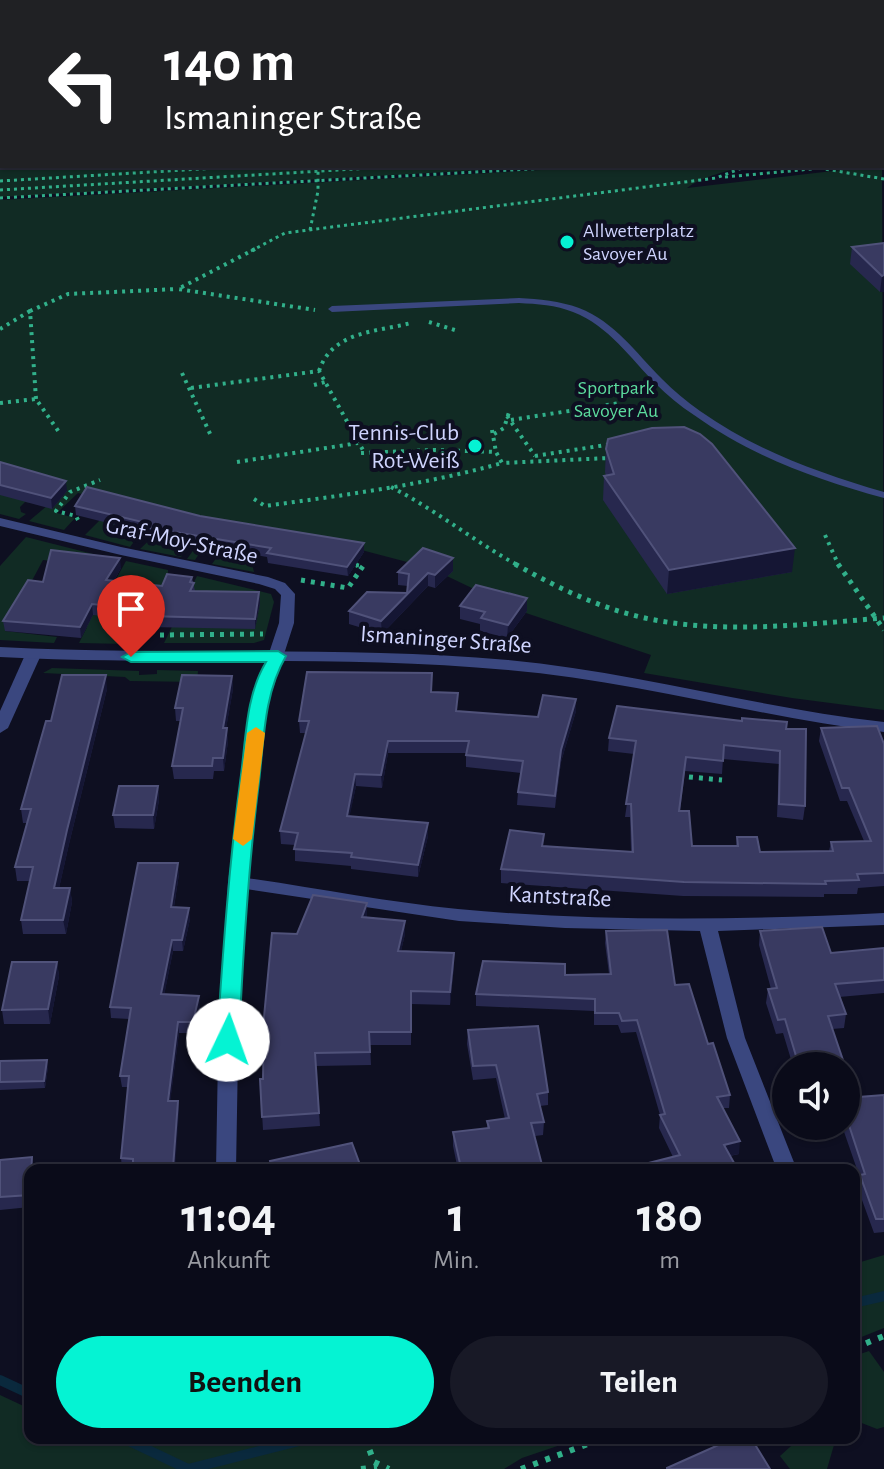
<!DOCTYPE html>
<html lang="de">
<head>
<meta charset="utf-8">
<style>
  :root { --surface:#0a0b19; --page:#181926; --text:#f1f3f6; --muted:#999ba2; --line:#2a2b38; --accent:#05f3d3 }
  body { margin:0; font-family:"Alegreya Sans",sans-serif; background:var(--page); color:var(--text); height:100vh; display:flex; flex-direction:column; font-size:30px; white-space:nowrap }
  * { box-sizing:border-box; margin:0 }
  p { font-size:26px; color:var(--muted) }
  .icon { flex:none; width:44px; height:44px; fill:none; stroke:currentColor; stroke-width:2; stroke-linecap:round; stroke-linejoin:round }
  .map { position:relative; flex:1; overflow:hidden }
  .sheet { position:absolute; left:24px; top:1164px; width:836px; height:280px; display:flex; flex-direction:column; background:var(--surface); border-radius:16px; box-shadow:0 2px 6px #0004,0 0 0 2px var(--line) }
  .sheet>* { flex:none }
  .top-card { position:absolute; left:0px; top:0px; width:884px; height:168px; box-shadow:0 2px 6px #0004,0 0 0 2px var(--line); background:#202124; color:#fff; overflow:hidden }
  .tools { position:absolute; left:772px; top:1052px; display:grid; gap:16px }
  .tools a { display:grid; place-items:center; width:88px; height:88px; border-radius:50%; background:var(--surface); box-shadow:0 2px 6px #0004,0 0 0 2px var(--line); font-size:40px }
  .pin { position:absolute; display:grid; place-items:center; width:68px; height:68px; color:#fff; margin:-82px -34px; border-radius:50% 50% 50% 0; rotate:-45deg; box-shadow:0 0 8px #0007 }
  .pin .icon { rotate:45deg }
  .me { position:absolute; width:88px; margin:-44px; rotate:3deg; stroke-linejoin:round; filter:drop-shadow(0 0 6px #0008) }
  .turn { display:flex; align-items:center; gap:28px; height:168px; padding:0 32px; font-size:36px }
  .turn .icon { width:104px; height:104px; stroke-width:2.5 }
  .turn b { display:block; font-size:56px; line-height:68px }
  .eta { display:flex; justify-content:space-evenly; align-items:center; height:136px; text-align:center }
  .eta b { font-size:48px; font-weight:600; line-height:56px }
  .action { display:flex; gap:16px; margin-top:auto; padding:16px 32px }
  .action a { flex:1; height:92px; border-radius:48px; background:var(--accent); color:#111; font-size:32px; font-weight:600; line-height:92px; text-align:center }
  .action a+a { background:var(--page); color:var(--text) }
  .map>svg:first-child { display:block }
</style>
</head>
<body>
<div class="map">
<svg width="884" height="1469" viewBox="0 0 884 1469">
  <rect width="100%" height="100%" fill="#0e0f21"/>
  <g fill="#112b24">
    <polygon points="0,0 884,0 884,157 882,2 2,2 2,166 554,166 0,197"/>
    <path d="M882 159 884 710 792 698 644 673 651 655 520 611 430 568 308 536 234 551 258 555 252 564 254 572 212 564 229 540 220 537 209 552 201 551 195 560 187 559 197 545 204 547 218 529 165 539 190 544 181 557 140 549 159 531 132 529 129 533 133 543 130 547 85 535 102 518 109 501 78 493 57 513 75 518 64 530 29 521 48 505 25 502 20 507 21 512 26 514 19 519 0 514V200L596 167 741 166C722 174 702 176 687 188L841 170 819 166H882Z"/>
    <polygon points="26,537 105,557 98,566 43,560 5,631 57,637 54,643 0,640 0,566"/>
    <polygon points="126,561 168,570 168,584 163,596 115,581"/>
    <polygon points="197,576 271,594 274,602 264,640 254,643 164,643"/>
    <polygon points="85,614 122,617 120,625 126,625 125,631 132,631 127,644 79,643 87,627"/>
    <polygon points="52,668 139,671 139,675 157,674 157,670 198,671 197,682 130,681 125,677 43,673"/>
    <polygon points="884,1255 884,1328 854,1340 854,1264"/>
    <polygon points="869,1351 884,1372 884,1427 877,1429 854,1420 854,1356"/>
    <polygon points="0,1395 30,1409 30,1438 581,1438 522,1458 504,1469 0,1469"/>
    <polygon points="800,1438 836,1438 827,1469 790,1469 780,1456"/>
  </g>
  <g fill="none" stroke-linecap="round" stroke-linejoin="round">
    <g stroke="#0a293d" stroke-width="10">
      <polyline points="854,1303 884,1296"/>
      <polyline points="0,1380 30,1394"/>
      <polyline points="123,1438 188,1469 311,1438"/>
    </g>
    <g stroke="#31b08a" stroke-width="3" stroke-dasharray="3 4" stroke-linecap="butt">
      <polyline points="819,168 884,179"/>
      <polyline points="725,177 822,168"/>
      <polyline points="0,181 251,166"/>
      <polyline points="0,190 406,166"/>
      <polyline points="0,198 585,166"/>
      <polyline points="310,230 318,191 318,166"/>
      <polyline points="251,251 285,233 716,178 747,166"/>
    </g>
    <g stroke="#31b08a" stroke-width="4" stroke-dasharray="3 5" stroke-linecap="butt">
      <polyline points="255,249 178,289 315,310"/>
      <polyline points="429,322 458,331"/>
      <polyline points="0,329 30,311"/>
      <path d="M319 371C332 331 376 332 411 323"/>
      <polyline points="182,373 212,438"/>
      <polyline points="314,385 325,382"/>
      <polyline points="191,388 319,371 364,452"/>
      <polyline points="36,399 30,311 68,294 178,289"/>
      <polyline points="0,403 36,399 59,432"/>
      <polyline points="507,416 535,456"/>
      <polyline points="511,420 620,403"/>
      <polyline points="492,430 496,452"/>
      <polyline points="494,434 504,428 510,409"/>
      <polyline points="361,453 434,450 496,452 502,463 609,458"/>
      <polyline points="535,456 612,444"/>
      <polyline points="237,462 358,443"/>
      <path d="M391 487C436 510 475 542 519 566"/>
      <path d="M254 499 265 506C345 495 424 485 502 463"/>
      <polyline points="78,520 76,516 56,511 70,492 100,480"/>
      <polyline points="825,535 839,566"/>
      <polyline points="356,565 363,566"/>
    </g>
    <g stroke="#31b08a" stroke-width="5" stroke-dasharray="4 6" stroke-linecap="butt">
      <path d="M515 564C556 587 599 608 645 618 723 635 805 624 884 618"/>
      <polyline points="838,564 884,630"/>
      <polyline points="301,580 348,588 363,566 356,565"/>
      <polyline points="128,618 128,622 143,624"/>
      <polyline points="160,635 263,634"/>
      <polyline points="679,776 722,780"/>
    </g>
    <g stroke="#31b08a" stroke-width="6" stroke-dasharray="5 8" stroke-linecap="butt">
      <polyline points="854,1348 884,1336"/>
      <polyline points="365,1438 374,1462 389,1469"/>
      <polyline points="361,1469 377,1467"/>
      <polyline points="521,1469 604,1438"/>
    </g>
    <path fill="#3a477f" fill-rule="evenodd" d="M519 298C539 299 560 301 579 308 615 322 636 353 662 379 674 391 686 401 700 411 755 450 819 473 884 492V498C817 480 751 456 694 415 680 406 667 395 656 384 630 358 609 326 573 312 556 305 537 304 519 303L332 312 328 309 332 306Z"/>
    <g fill="#3a477f" fill-rule="evenodd">
      <path d="M0 518 121 547 268 577 285 583 295 594 294 623 266 710 247 878C317 888 387 902 458 909 599 922 742 920 884 913V925L718 931 745 1038 797 1170H777L727 1038 700 931 565 928 459 921 246 889 239 997 236 1170H216L218 1055 228 882 250 710 279 623 281 595 275 589 259 584 121 555 0 526Z"/>
      <polygon points="33,650 41,655 8,728 0,733 0,711 25,655"/>
    </g>
    <path fill="#3a477f" fill-rule="evenodd" d="M0 647C169 656 339 645 508 660 635 672 758 708 884 722V732C758 717 635 681 508 670 339 654 169 666 0 657Z"/>
  </g>
  <g fill="#27284e">
    <polygon points="884,243 884,292 880,292 850,264 852,247"/>
    <polygon points="606,449 792,572 667,594 603,500 604,476 606,476 605,472"/>
    <polygon points="0,462 67,491 52,509 0,495"/>
    <polygon points="75,506 200,516 364,543 364,552 348,576 268,563 267,557 145,536 144,532 76,515"/>
    <polygon points="453,558 453,571 435,588 428,586 382,634 349,624 349,611 407,593 408,586 398,585 398,572"/>
    <polygon points="121,568 114,581 162,586 192,577 195,591 259,592 260,603 255,629 149,627 149,620 93,615 81,638 5,631 3,621 43,582"/>
    <polygon points="460,606 527,611 507,638 480,631 480,624 460,619"/>
    <polygon points="232,676 233,689 226,728 228,741 224,771 214,771 213,779 174,779 172,766 181,721 176,721 175,708"/>
    <polygon points="107,689 69,844 59,888 70,888 72,902 66,934 23,934 21,920 30,881 17,881 15,867 27,823 23,823 21,809 51,721"/>
    <polygon points="432,692 457,711 538,717 576,699 576,711 561,762 555,808 517,805 518,792 521,773 466,767 466,753 388,753 382,788 356,786 349,817 428,823 428,836 418,877 351,869 351,866 295,861 295,845 281,844 280,831 306,733 300,733 299,721"/>
    <polygon points="821,728 884,744 884,886 858,888 857,894 824,894 824,897 683,896 501,883 501,869 544,846 631,852 630,817 625,817 634,754 608,751 609,738 786,729 805,806 803,820 777,817 779,764 723,759 722,774 685,771 680,811 692,846 736,846 737,837 760,852 829,851 831,842 864,841 847,801 840,801 819,741"/>
    <polygon points="158,786 159,800 154,829 115,828 113,815"/>
    <polygon points="179,874 174,907 190,919 183,951 173,951 164,995 200,1007 195,1033 179,1033 170,1101 178,1101 179,1112 133,1170 122,1169 121,1158 128,1087 122,1087 120,1076 129,1019 111,1018 110,1007"/>
    <polygon points="367,916 367,917 405,921 405,934 401,951 454,966 450,1005 411,1004 411,1045 370,1045 371,1065 316,1066 320,1126 263,1130 260,1079 263,1079 297,934"/>
    <polygon points="606,931 675,985 708,1044 730,1095 729,1108 723,1108 739,1154 730,1156 738,1170 636,1170 637,1166 673,1157 659,1128 660,1115 636,1032 621,1033 618,1025 594,1025 594,1011 476,1006 476,994 565,975 609,974 605,943"/>
    <polygon points="760,931 831,953 884,948 884,993 839,997 846,1014 844,1028 832,1029 845,1066 793,1066 783,1033 776,1034 766,1003 768,989 771,989 759,945"/>
    <polygon points="57,962 59,976 50,1024 4,1024 2,1010"/>
    <polygon points="468,1030 548,1092 548,1105 540,1106 544,1122 543,1135 535,1136 542,1165 542,1170 458,1170 453,1146 453,1132 487,1128 487,1121 505,1119 496,1078 473,1080 467,1044"/>
    <polygon points="0,1061 48,1067 45,1088 0,1090"/>
    <polygon points="884,1095 884,1232 874,1233 858,1189 860,1178 842,1126 846,1126 846,1098"/>
    <polygon points="0,1160 34,1169 30,1170 30,1207 0,1210"/>
  </g>
  <g fill="#151634">
    <polygon points="884,275 884,292 880,292 882,276"/>
    <polygon points="66,481 67,491 52,509 51,498"/>
    <polygon points="364,543 364,552 348,576 347,567"/>
    <polygon points="795,548 792,572 667,594 669,570"/>
    <polygon points="120,558 121,568 108,591 106,580"/>
    <polygon points="453,558 453,571 435,588 435,575"/>
    <polygon points="428,573 428,586 382,634 381,621"/>
    <polygon points="259,592 260,603 255,629 255,619"/>
    <polygon points="527,598 527,611 507,638 508,625"/>
    <polygon points="92,604 93,615 81,638 80,627"/>
    <polygon points="106,675 107,689 69,844 56,902 54,888 67,830"/>
    <polygon points="232,676 233,689 224,741 223,728"/>
    <polygon points="576,699 576,711 561,762 555,808 561,750"/>
    <polygon points="227,728 228,741 224,771 223,758"/>
    <polygon points="388,741 388,753 382,788 381,775"/>
    <polygon points="355,774 356,786 347,829 347,816"/>
    <polygon points="158,786 159,800 154,829 153,815"/>
    <polygon points="428,823 428,836 418,877 418,865"/>
    <polygon points="178,863 179,874 172,918 171,907"/>
    <polygon points="70,888 72,902 66,934 63,920"/>
    <polygon points="367,903 367,916 362,930 362,917"/>
    <polygon points="189,908 190,919 183,951 182,940"/>
    <polygon points="405,921 405,934 398,964 398,951"/>
    <polygon points="172,940 173,951 162,1006 161,994"/>
    <polygon points="454,953 454,966 450,1005 450,992"/>
    <polygon points="57,962 59,976 50,1024 48,1009"/>
    <polygon points="199,996 200,1007 195,1033 193,1022"/>
    <polygon points="178,1022 179,1033 169,1112 168,1101"/>
    <polygon points="47,1060 48,1067 45,1088 44,1081"/>
    <polygon points="178,1101 179,1112 175,1170 173,1170"/>
    <polygon points="740,1141 739,1154 722,1157 724,1145"/>
  </g>
  <g fill="#393a61" stroke="#50527a" stroke-width="2">
    <polygon points="884,243 884,275 882,276 852,247"/>
    <polygon points="684,427 700,434 712,444 795,548 669,570 604,476 614,474 606,449 608,439 652,428"/>
    <polygon points="0,462 66,481 51,498 0,485"/>
    <polygon points="87,487 200,516 364,543 347,567 267,553 271,548 144,527 147,523 75,506"/>
    <polygon points="423,548 453,558 435,575 428,573 381,621 349,611 367,592 407,593 409,574 398,572"/>
    <polygon points="51,550 120,558 106,580 162,586 167,574 192,577 190,582 194,583 190,591 259,592 255,619 148,616 151,610 92,604 80,627 3,621 28,580 43,582"/>
    <polygon points="476,585 527,598 508,625 481,618 485,612 460,606"/>
    <polygon points="307,672 432,673 431,692 458,693 456,711 538,717 543,695 576,699 561,750 555,796 518,792 523,761 466,755 469,741 388,741 381,775 355,774 347,816 428,823 418,865 351,857 352,853 294,849 298,833 280,831 309,721 299,721"/>
    <polygon points="62,675 106,675 67,830 54,888 70,888 63,920 21,920 33,867 15,867 31,809 21,809 46,721 51,721"/>
    <polygon points="182,675 232,676 223,728 227,728 223,758 213,758 212,766 172,766 183,708 175,708"/>
    <polygon points="617,706 742,721 742,718 787,722 786,729 806,729 805,806 779,804 780,751 724,745 723,761 686,757 679,811 689,811 692,846 738,846 737,837 757,837 760,852 833,851 831,842 871,841 849,788 842,788 821,728 877,726 884,744 884,873 857,874 859,880 825,881 826,884 684,882 501,869 510,830 544,834 542,846 633,852 631,804 626,804 636,741 609,738"/>
    <polygon points="119,786 158,786 153,815 113,815"/>
    <polygon points="138,863 178,863 171,907 189,908 182,940 172,940 161,994 199,996 193,1022 178,1022 168,1101 178,1101 173,1168 179,1167 179,1170 133,1170 133,1159 121,1158 129,1076 120,1076 131,1008 110,1007"/>
    <polygon points="313,895 367,903 362,917 405,921 398,951 454,953 450,992 411,991 411,1032 369,1032 370,1052 315,1053 319,1113 262,1117 260,1079 263,1079 264,1017 272,933 297,934"/>
    <polygon points="822,927 831,953 884,948 884,980 835,984 846,1014 828,1016 845,1066 799,1066 785,1019 778,1020 768,989 777,988 760,931"/>
    <polygon points="667,930 675,985 689,984 708,1044 713,1043 730,1095 717,1097 740,1141 724,1145 738,1170 639,1170 637,1166 680,1155 660,1115 665,1114 637,1020 622,1021 619,1013 595,1013 595,999 476,994 483,961 565,964 565,975 611,974 606,931"/>
    <polygon points="12,962 57,962 48,1009 2,1010"/>
    <polygon points="538,1026 548,1092 537,1094 544,1122 531,1123 542,1165 501,1170 498,1170 496,1163 461,1168 453,1132 489,1128 487,1121 509,1118 496,1065 473,1066 468,1030"/>
    <polygon points="47,1060 44,1081 0,1082 0,1061"/>
    <polygon points="884,1095 884,1219 876,1219 860,1175 865,1174 846,1116 846,1098"/>
    <polygon points="352,1143 362,1170 272,1170 270,1161"/>
    <polygon points="32,1157 30,1195 0,1197 0,1160"/>
    <polygon points="734,1438 751,1438 770,1469 667,1469 667,1468"/>
  </g>
  <path fill="#05f3d3" stroke="#039e89" stroke-width="2" d="M278 651 286 656C264 694 264 739 259 782 248 868 243 953 239 1040L235 1046H220L217 1040C223 951 229 864 241 775 246 737 246 695 266 662H131L122 657 131 652Z"/>
  <polygon fill="#f59e0b" points="256,727 265,733 252,839 243,846 233,839 247,733"/>
  <g fill="#05f3d3" stroke="#0e0f21" stroke-width="3">
    <circle cx="567" cy="242" r="8"/>
    <circle cx="475" cy="446" r="8"/>
  </g>
  <g text-anchor="middle" stroke-width="8" stroke-linejoin="round" paint-order="stroke">
    <g font-size="20" fill="#cfd4fe" stroke="#0e0f21" text-anchor="start">
      <text x="583" y="237">Allwetterplatz<tspan x="583" dy="23">Savoyer Au</tspan></text>
    </g>
    <g font-size="20" fill="#5cdc9e" stroke="#0e0f21">
      <text x="616" y="394">Sportpark<tspan x="616" dy="23">Savoyer Au</tspan></text>
    </g>
    <g font-size="24" fill="#cfd4fe" stroke="#0e0f21" text-anchor="end">
      <text x="459" y="440">Tennis-Club<tspan x="459" dy="28">Rot-Weiß</tspan></text>
    </g>
    <g font-size="24" fill="#cfd4fe" stroke="#0e0f21">
      <text transform="translate(182 540) rotate(12)" y="8">Graf-Moy-Straße</text>
      <text transform="translate(446 639) rotate(4)" y="8">Ismaninger Straße</text>
      <text transform="translate(560 896) rotate(3)" y="8">Kantstraße</text>
    </g>
  </g>
</svg>
<div class="tools">
<a><svg class="icon" aria-label="sound" viewBox="0 0 24 24"><path d="M4 9h4l5-4v14l-5-4H4zM17 9q2 3 0 6"/></svg></a>
</div>
<div class="pin" style="left:131px;top:657px;background:#d93025"><svg class="icon" aria-label="arrive" viewBox="0 0 24 24"><path d="M6 21V4h12l-3 4 3 4H6"/></svg></div>
<svg class="me" style="left:228px;top:1040px" viewBox="-20 -20 40 40"><circle r="19" fill="#fff"/><path d="M0-13L10 11 0 6-10 11z" fill="#05f3d3"/></svg>
<div class="top-card">
<div class="turn"><svg class="icon" aria-label="left" viewBox="0 0 24 24"><path d="M17 20v-9H6M10 6l-5 5 5 5"/></svg><div><b>140 m</b>Ismaninger Straße</div></div>
</div>
<section class="sheet">
<div class="eta">
<div><b>11:04</b><p>Ankunft</p></div>
<div><b>1</b><p>Min.</p></div>
<div><b>180</b><p>m</p></div>
</div>
<div class="action"><a>Beenden</a><a>Teilen</a></div>
</section>
</div>
</body>
</html>
